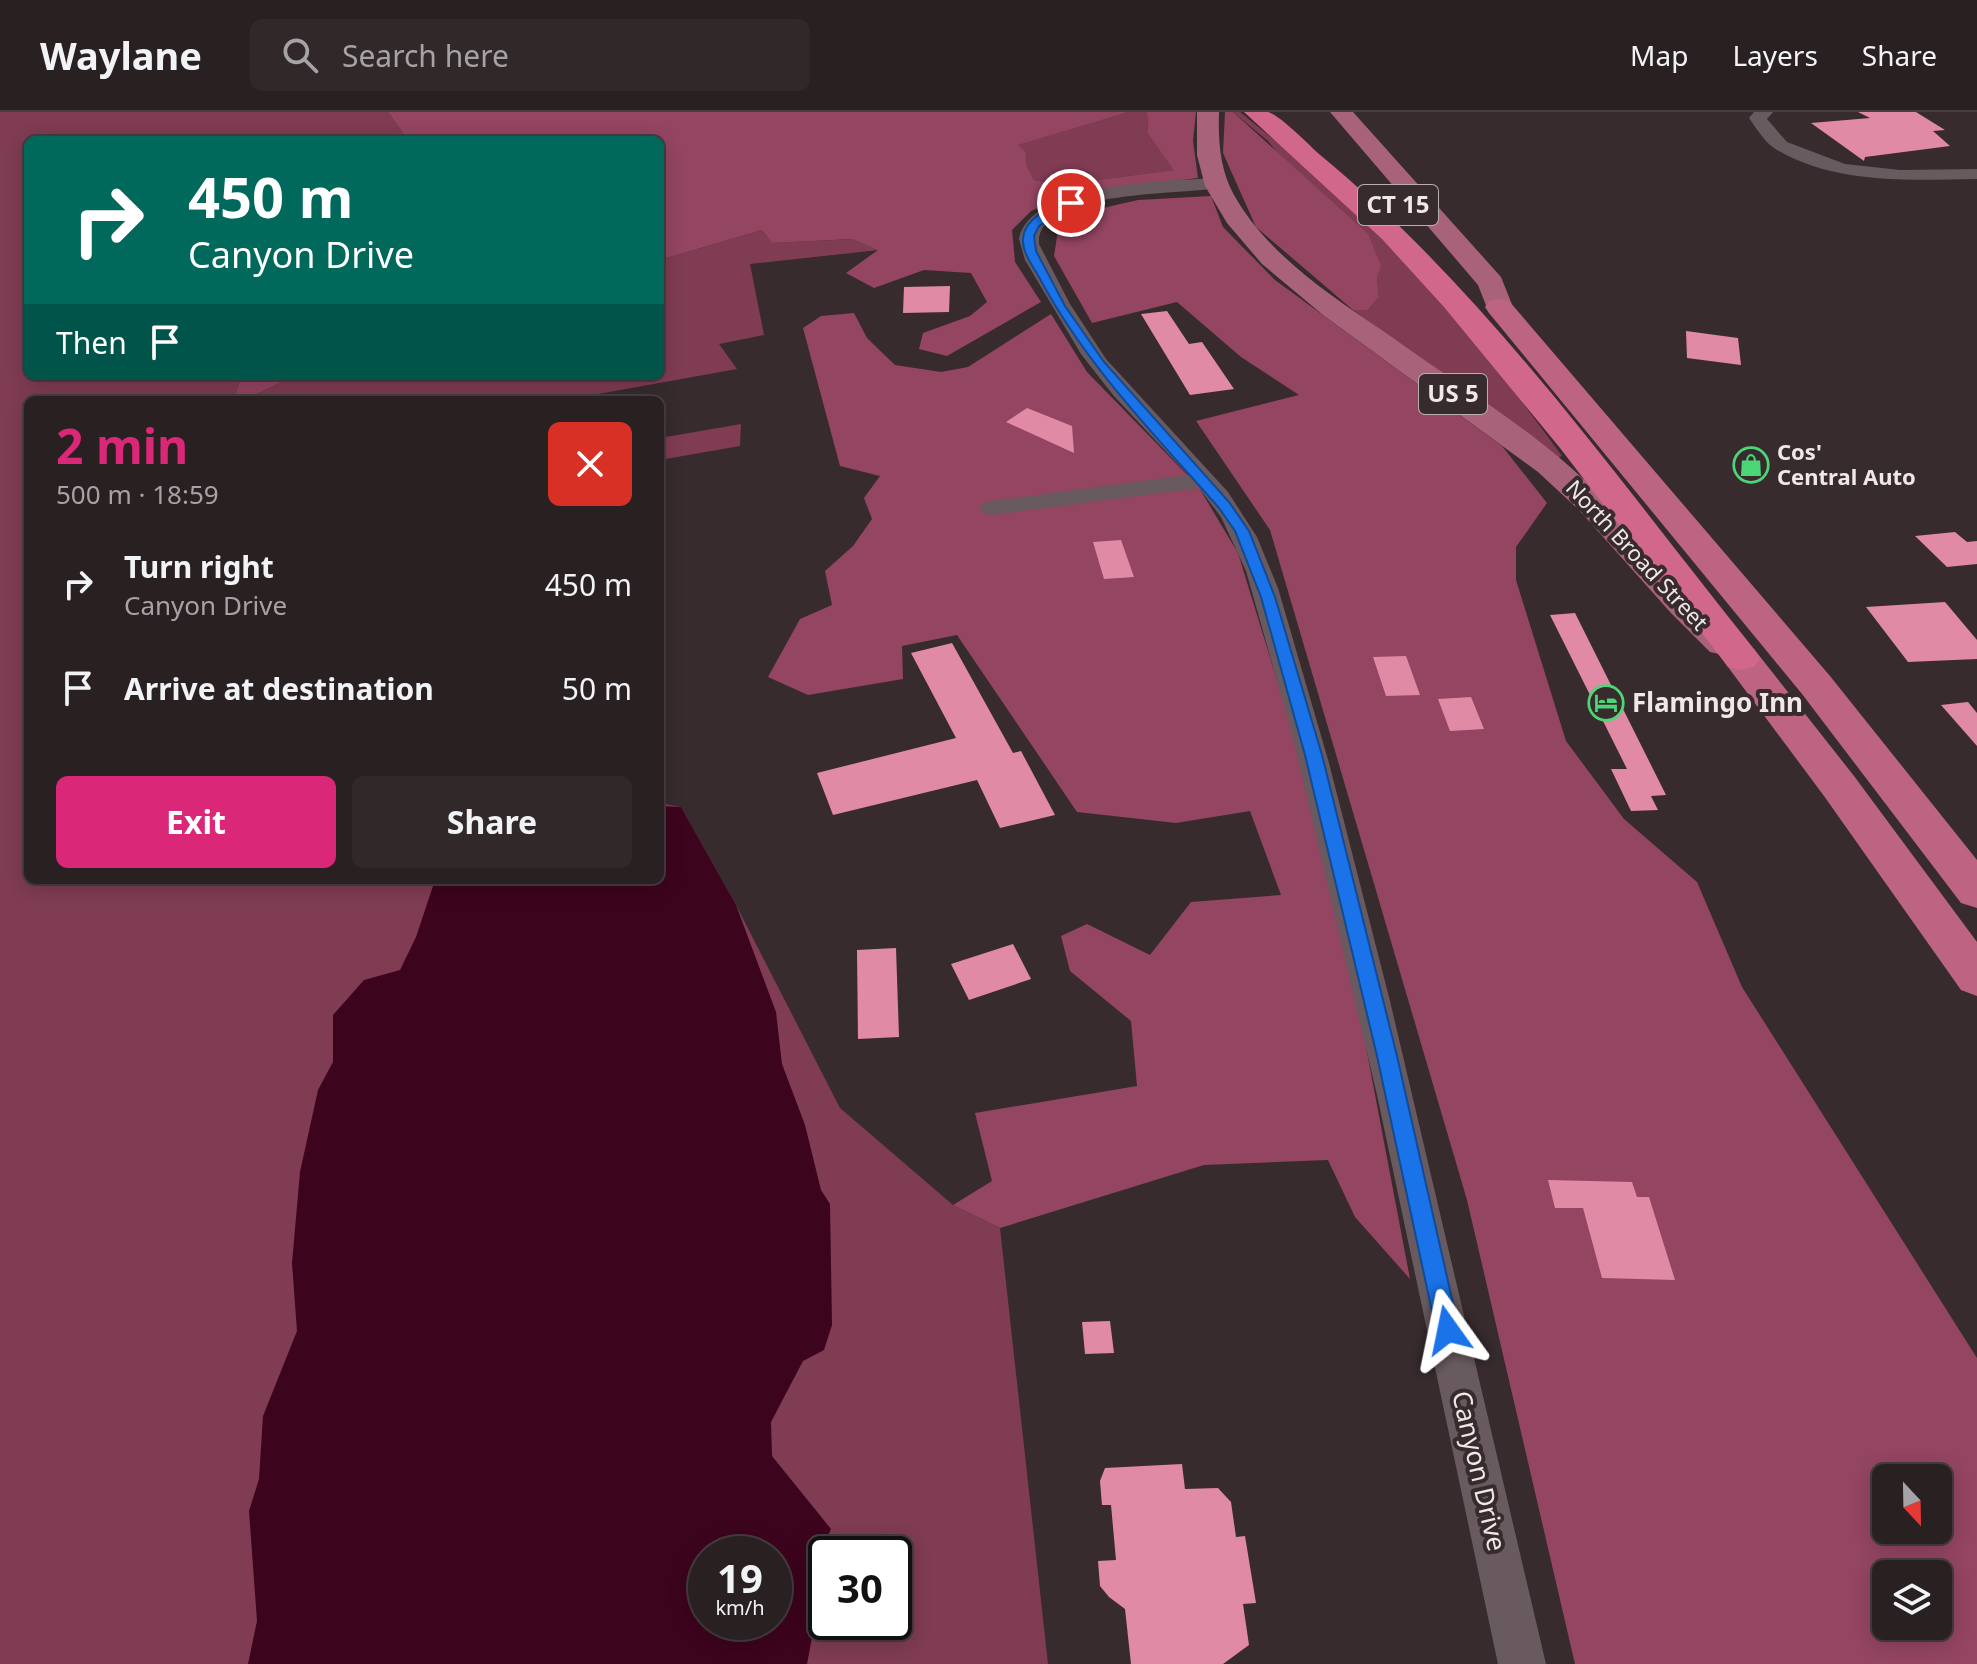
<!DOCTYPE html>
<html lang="en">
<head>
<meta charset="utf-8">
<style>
  :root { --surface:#292022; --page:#31282a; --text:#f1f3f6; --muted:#a5a3a5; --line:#453e40; --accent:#db2777 }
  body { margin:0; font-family:"Noto Sans",sans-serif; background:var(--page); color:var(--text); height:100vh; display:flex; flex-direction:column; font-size:30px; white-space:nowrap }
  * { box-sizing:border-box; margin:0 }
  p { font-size:26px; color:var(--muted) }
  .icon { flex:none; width:44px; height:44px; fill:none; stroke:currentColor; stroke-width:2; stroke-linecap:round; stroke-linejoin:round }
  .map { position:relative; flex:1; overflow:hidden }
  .details { position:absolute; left:24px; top:284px; width:640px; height:488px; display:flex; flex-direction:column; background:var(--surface); border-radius:12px; box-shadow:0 4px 20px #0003,0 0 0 2px var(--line) }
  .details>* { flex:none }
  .banner { position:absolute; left:24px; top:24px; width:640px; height:244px; border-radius:12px; box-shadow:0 4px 20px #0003,0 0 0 2px var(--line); background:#00695c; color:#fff; overflow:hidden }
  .needle { width:52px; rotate:158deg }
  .controls { position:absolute; left:1872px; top:1352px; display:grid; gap:16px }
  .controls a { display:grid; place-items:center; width:80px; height:80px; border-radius:12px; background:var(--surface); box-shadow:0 4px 20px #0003,0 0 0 2px var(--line); font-size:40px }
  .speed { position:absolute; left:688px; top:1424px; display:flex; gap:16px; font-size:40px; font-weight:700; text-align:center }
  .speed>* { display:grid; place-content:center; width:104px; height:104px; border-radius:50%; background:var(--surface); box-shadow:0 4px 20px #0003,0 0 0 2px var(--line); line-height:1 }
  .speed small { font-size:20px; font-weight:400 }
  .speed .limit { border:4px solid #111; border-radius:12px; background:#fff; color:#111 }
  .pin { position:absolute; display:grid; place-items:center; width:68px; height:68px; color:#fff; margin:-34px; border:4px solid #fff; border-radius:50%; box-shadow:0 2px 8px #0007 }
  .me { position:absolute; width:88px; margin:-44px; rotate:348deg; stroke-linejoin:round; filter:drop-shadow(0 0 6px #0008) }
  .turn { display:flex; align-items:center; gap:28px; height:168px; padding:0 32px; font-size:36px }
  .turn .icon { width:104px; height:104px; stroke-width:2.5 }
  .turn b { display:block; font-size:56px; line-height:68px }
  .then { display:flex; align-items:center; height:76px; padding:0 32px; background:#0003; gap:16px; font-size:30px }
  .round { display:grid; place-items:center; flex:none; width:84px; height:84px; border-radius:12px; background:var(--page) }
  .overview { display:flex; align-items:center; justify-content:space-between; height:136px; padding:0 32px }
  h1 { font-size:48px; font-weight:700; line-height:60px; color:var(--accent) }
  .cta { display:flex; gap:16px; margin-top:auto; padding:16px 32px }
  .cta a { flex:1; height:92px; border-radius:12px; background:var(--accent); color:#fff; font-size:32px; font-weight:700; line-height:92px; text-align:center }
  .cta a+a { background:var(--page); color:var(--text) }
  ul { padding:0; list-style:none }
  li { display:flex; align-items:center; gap:24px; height:104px; padding:0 32px }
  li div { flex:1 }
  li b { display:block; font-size:30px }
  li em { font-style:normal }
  header { display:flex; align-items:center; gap:48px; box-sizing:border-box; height:112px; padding:0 40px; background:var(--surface); border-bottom:2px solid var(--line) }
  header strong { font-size:38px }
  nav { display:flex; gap:44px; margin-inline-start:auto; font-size:28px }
  .search { width:560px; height:72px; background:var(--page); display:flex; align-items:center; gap:20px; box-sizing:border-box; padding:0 28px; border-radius:12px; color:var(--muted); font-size:30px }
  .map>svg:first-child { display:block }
</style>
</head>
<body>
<header>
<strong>Waylane</strong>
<div class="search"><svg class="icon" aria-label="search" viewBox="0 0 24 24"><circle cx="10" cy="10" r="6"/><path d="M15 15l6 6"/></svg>Search here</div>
<nav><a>Map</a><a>Layers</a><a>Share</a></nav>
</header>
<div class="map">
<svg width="1977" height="1552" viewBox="0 0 1977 1552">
  <rect width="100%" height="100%" fill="#372b2e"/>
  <g fill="#7f3c53" fill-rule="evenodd">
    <path d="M0 0H388L408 28H28V264H241L234 288H28V768H660V691L681 695 736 793 840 996 953 1093 1000 1116 1048 1552H0ZM706 1442H774V1510H706ZM826 1442H894V1510H826Z"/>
    <polygon points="1129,0 1147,0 1148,22 1175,58 1059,73 1034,68 1027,54 1026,41 1017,33"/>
    <path d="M1233 0H1240C1273 27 1307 54 1339 83 1423 160 1495 252 1562 344L1553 348 1353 198H1368L1379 185 1377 165 1268 29Z"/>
    <polygon points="762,118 772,131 854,127 879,138 750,152 764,223 719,232 737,257 565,288 244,288 295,264 660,264 660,148"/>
    <polygon points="741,312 740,334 660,348 660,326"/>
  </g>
  <g fill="#944561" fill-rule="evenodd">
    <polygon points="388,0 1129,0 1018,33 1026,41 1027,54 1034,68 1059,73 1174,58 1148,22 1147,0 1196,0 1193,29 1198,66 1072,81 1031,99 1012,118 1015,150 1041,190 947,244 919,237 923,221 970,204 987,190 971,161 924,158 874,176 846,161 878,138 853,127 772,131 762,118 660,148 660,28 408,28"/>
    <polygon points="1225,0 1233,0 1368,122 1381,154 1377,165 1379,185 1368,198 1353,198 1256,115 1223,41"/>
    <path d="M1211 84 1223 115 1275 168 1502 334 1547 391 1516 435V468L1566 629 1624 707 1697 770 1742 875 1977 1246V1552H1575L1467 1088 1270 418 1196 309 1299 283 1241 245 1177 190 1092 211 1054 144 1058 118 1072 103 1138 88ZM1886 1366H1938V1418H1886ZM1886 1462H1938V1514H1886Z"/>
    <polygon points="854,201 867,226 895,253 941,260 968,255 1051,202 1087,260 1198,374 1238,441 1292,617 1355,877 1410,1167 1355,1105 1328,1048 1204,1053 1000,1116 953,1093 992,1069 975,1001 1137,974 1131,909 1070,859 1061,824 1087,812 1150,843 1191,790 1281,783 1250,699 1176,711 1077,700 957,523 902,534 903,567 808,583 768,565 800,507 832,493 825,459 853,434 872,407 864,386 880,364 840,354 803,216 821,204"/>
    <polygon points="241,264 295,264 244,288 234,288"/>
  </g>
  <path fill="#3d041d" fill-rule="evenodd" d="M660 694 681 695 736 793 776 900 782 952 805 1013 821 1078 830 1092 832 1213 824 1238 803 1249 771 1310 772 1344 831 1417 806 1471 814 1515 807 1552H248L257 1509 249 1399 259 1367 263 1304 297 1219 292 1151 300 1060 318 978 333 950V903L364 868 400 858 416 825 435 768H660ZM706 1442H774V1510H706Z"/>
  <g fill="#e18aa5">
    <polygon points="1858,0 1916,0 1945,18 1933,19 1950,34 1865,45 1864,49 1811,11 1870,6"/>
    <polygon points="950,174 949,200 903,201 904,175"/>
    <polygon points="1167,199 1189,232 1202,230 1234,277 1190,283 1141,202"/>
    <polygon points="1686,219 1738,226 1741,253 1687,246"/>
    <polygon points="1027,296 1072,314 1074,341 1006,310"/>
    <polygon points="1955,420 1967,430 1977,429 1977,452 1947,455 1915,424"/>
    <polygon points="1121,428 1134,465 1104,467 1093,430"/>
    <polygon points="1945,490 1977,528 1977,547 1908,550 1866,495"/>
    <polygon points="1575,501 1666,683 1651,684 1658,698 1631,699 1611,657 1627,657 1550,503"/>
    <polygon points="952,531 1013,641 1021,639 1055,703 1000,716 977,668 833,703 817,661 956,626 911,541"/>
    <polygon points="1406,544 1420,583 1386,584 1373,545"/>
    <polygon points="1471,585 1484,617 1450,619 1438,587"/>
    <polygon points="1968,590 1977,601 1977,634 1941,593"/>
    <polygon points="1013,832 1031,867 969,888 951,852"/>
    <polygon points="896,836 899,925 858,927 857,838"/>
    <polygon points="1548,1068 1632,1070 1637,1085 1649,1085 1675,1168 1602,1166 1583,1096 1555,1096"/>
    <polygon points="1110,1209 1114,1241 1085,1242 1082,1210"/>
    <polygon points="1182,1352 1185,1377 1218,1376 1231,1390 1236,1425 1245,1424 1256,1491 1243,1492 1249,1533 1223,1552 1131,1552 1125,1497 1109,1485 1100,1474 1098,1449 1116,1448 1111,1393 1102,1393 1100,1369 1105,1356"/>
  </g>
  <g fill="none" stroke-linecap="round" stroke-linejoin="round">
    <g fill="#685a5e" fill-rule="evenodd">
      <path d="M1754 0H1773L1767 7 1787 30 1845 52 1900 58 1977 57V67C1911 68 1837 73 1777 38 1766 32 1756 16 1749 6Z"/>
      <path d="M1216 66 1222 67 1225 71 1222 75C1187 84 1035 76 1039 132L1070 192 1106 247 1228 380 1257 425 1278 476 1329 651 1390 889 1546 1552H1498L1377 983 1292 622 1246 459 1221 405 1199 376 992 403 983 401 980 396 983 391 992 389 1188 363 1113 283 1081 242 1025 148 1019 127C1030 70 1170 69 1216 66Z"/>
    </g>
    <g fill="#a8627a" fill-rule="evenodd">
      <path d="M1197 0H1219C1218 28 1220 58 1234 83 1268 143 1330 183 1386 221 1435 256 1486 289 1535 326 1594 371 1640 425 1691 479 1707 496 1729 511 1742 531L1736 540 1723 543 1710 540 1671 501 1580 399 1538 360 1323 203 1262 152 1227 111 1205 74 1197 43Z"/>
      <polygon points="1330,0 1353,0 1501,165 1513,195 1509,201 1499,203 1489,201 1478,173"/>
    </g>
    <g fill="#bd6483" fill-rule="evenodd">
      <polygon points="1499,187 1509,189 1830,564 1977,748 1977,796 1961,791 1802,582 1489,201 1485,195 1489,189"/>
      <polygon points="1741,534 1754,537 1854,664 1977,830 1977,884 1961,878 1824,684 1728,555 1722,546 1728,537"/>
    </g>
    <path fill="#d2678c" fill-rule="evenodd" d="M1244 0C1251 0 1261 0 1268 0 1281 4 1308 32 1319 42 1487 180 1619 369 1754 537L1760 546 1754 555 1741 558 1728 555 1560 336 1444 195 1382 127Z"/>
  </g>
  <path fill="#1a73e8" stroke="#114b97" stroke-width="2" d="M1068 88 1077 91 1039 114 1034 124 1036 139 1065 194 1104 250 1229 390 1249 419 1275 485 1322 643 1397 944 1459 1218 1456 1226 1448 1229 1439 1226 1436 1218 1377 944 1305 643 1261 485 1235 419 1219 396C1154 322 1085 252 1039 165 1032 153 1022 140 1023 126 1025 105 1051 95 1068 88Z"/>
  <defs>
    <symbol id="shop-ring" viewBox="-11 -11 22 22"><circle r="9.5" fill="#372b2e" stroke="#4cd676" stroke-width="1.5"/><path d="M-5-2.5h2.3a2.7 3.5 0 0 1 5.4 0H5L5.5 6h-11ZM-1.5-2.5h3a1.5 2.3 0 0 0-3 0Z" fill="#4cd676"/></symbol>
    <symbol id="hotel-ring" viewBox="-11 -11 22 22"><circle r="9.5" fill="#372b2e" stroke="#4cd676" stroke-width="1.5"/><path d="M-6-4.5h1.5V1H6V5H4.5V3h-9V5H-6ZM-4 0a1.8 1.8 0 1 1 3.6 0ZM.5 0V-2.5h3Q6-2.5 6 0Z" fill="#4cd676"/></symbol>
  </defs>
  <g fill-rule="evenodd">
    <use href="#shop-ring" x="1731" y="333" width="40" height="40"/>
    <use href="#hotel-ring" x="1586" y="571" width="40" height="40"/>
  </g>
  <g text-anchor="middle" stroke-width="8" stroke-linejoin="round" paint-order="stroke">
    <g font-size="22" font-weight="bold" fill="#f0e7e9" stroke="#372b2e" text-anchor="start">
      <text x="1777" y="348">Cos'<tspan x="1777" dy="25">Central Auto</tspan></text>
    </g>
    <g font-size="22" fill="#f0e7e9" stroke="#372b2e">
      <text transform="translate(1637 443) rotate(47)" y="8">North Broad Street</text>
    </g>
    <g fill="#372b2e" stroke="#b8afb1" stroke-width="2">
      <rect x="1358" y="73" width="80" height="40" rx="6"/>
      <rect x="1419" y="262" width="68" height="40" rx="6"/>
    </g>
    <g font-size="24" font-weight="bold" fill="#f0e7e9">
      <text x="1398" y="101">CT 15</text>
      <text x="1453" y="290">US 5</text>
    </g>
    <g font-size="26" font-weight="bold" fill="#f0e7e9" stroke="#372b2e" text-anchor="start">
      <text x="1632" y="600">Flamingo Inn</text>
    </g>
    <g font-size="26" fill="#f0e7e9" stroke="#372b2e">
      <text transform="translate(1479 1359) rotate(77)" y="9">Canyon Drive</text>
    </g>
  </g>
</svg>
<div class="controls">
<a><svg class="needle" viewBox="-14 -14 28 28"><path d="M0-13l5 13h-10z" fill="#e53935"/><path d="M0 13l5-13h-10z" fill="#a5a3a5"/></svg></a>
<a><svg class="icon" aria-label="layers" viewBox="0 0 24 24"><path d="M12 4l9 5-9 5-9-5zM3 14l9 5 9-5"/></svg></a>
</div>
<div class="speed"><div>19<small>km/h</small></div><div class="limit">30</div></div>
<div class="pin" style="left:1071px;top:91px;background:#d93025"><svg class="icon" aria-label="arrive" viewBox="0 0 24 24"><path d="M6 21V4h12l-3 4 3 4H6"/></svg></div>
<svg class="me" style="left:1448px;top:1218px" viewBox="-20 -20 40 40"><path d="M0-17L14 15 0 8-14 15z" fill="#1a73e8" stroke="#fff" stroke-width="4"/></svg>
<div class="banner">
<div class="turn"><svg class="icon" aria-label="right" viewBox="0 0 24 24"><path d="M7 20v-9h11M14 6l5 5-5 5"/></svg><div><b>450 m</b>Canyon Drive</div></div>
<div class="then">Then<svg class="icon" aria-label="arrive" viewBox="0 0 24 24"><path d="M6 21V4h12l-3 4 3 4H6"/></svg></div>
</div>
<section class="details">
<div class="overview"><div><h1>2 min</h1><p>500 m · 18:59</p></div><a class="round" style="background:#d93025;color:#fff"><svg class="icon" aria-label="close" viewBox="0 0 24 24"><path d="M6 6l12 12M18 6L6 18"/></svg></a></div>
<ul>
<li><svg class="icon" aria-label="right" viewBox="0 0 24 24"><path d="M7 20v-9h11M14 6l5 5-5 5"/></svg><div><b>Turn right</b><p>Canyon Drive</p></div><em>450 m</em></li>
<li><svg class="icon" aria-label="arrive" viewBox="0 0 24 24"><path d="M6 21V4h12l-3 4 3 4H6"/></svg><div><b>Arrive at destination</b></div><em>50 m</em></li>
</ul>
<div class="cta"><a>Exit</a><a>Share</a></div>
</section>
</div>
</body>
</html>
